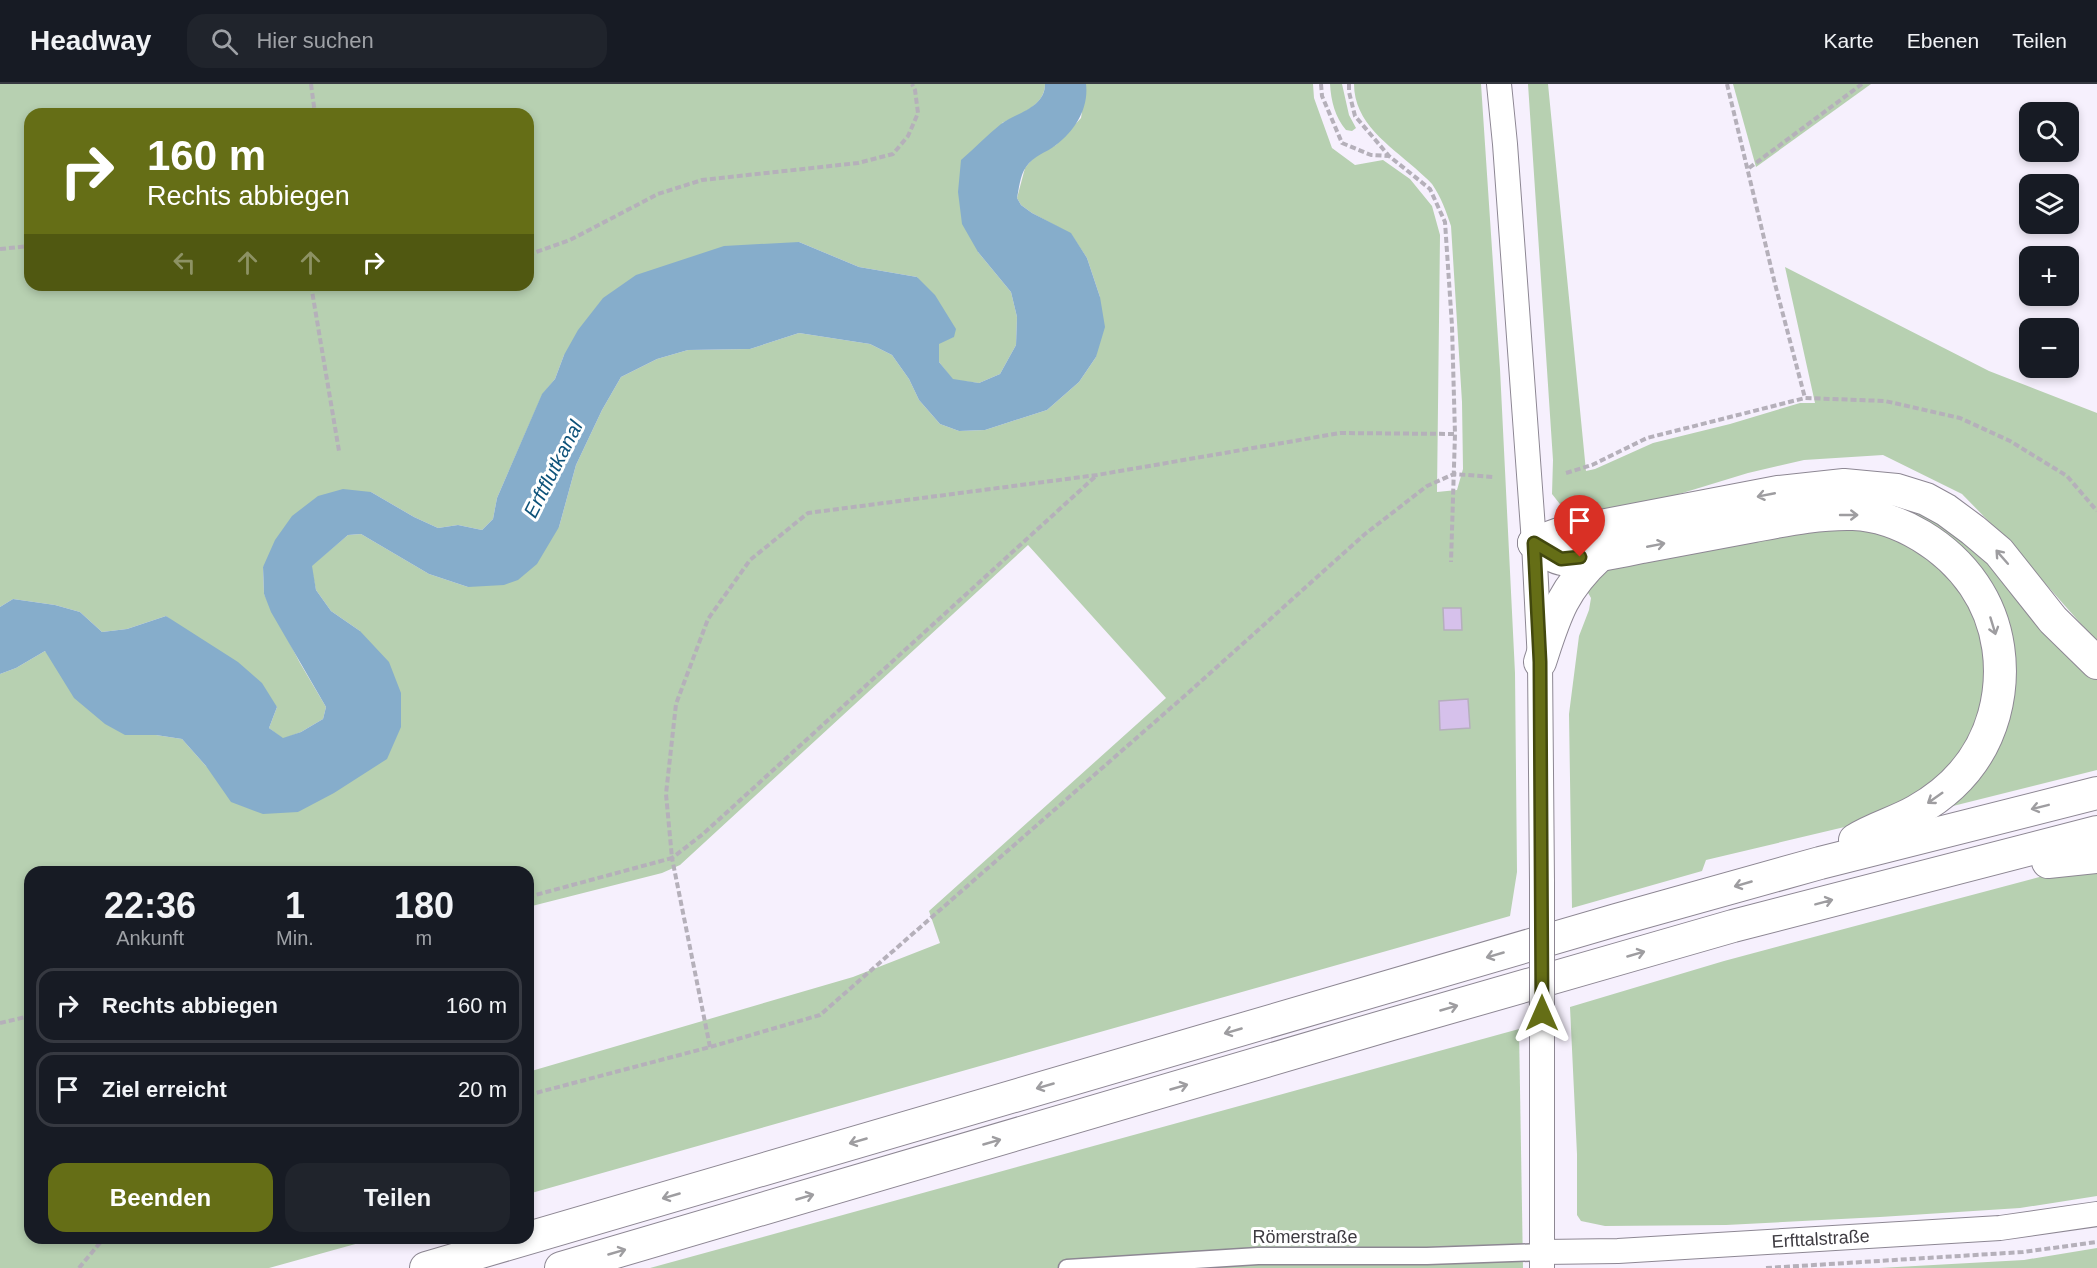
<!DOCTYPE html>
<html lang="de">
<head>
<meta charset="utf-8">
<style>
  :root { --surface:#171b24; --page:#20242c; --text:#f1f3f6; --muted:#9ea1a6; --line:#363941; --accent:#656e16 }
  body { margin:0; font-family:Helvetica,sans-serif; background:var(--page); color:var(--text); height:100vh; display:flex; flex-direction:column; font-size:22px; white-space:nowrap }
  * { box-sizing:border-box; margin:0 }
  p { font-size:20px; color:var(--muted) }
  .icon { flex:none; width:33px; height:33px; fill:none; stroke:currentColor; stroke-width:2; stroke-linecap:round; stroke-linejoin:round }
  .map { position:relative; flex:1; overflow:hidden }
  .side { position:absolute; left:24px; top:782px; width:510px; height:378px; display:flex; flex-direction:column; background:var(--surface); border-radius:18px; box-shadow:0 3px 9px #0003 }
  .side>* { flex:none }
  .top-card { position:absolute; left:24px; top:24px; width:510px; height:183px; border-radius:18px; box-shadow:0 3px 9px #0003; background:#656e16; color:#fff; overflow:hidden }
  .fabs { position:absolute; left:2019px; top:18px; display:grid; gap:12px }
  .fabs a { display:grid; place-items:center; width:60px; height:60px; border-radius:12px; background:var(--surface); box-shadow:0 3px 9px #0003; font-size:30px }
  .pin { position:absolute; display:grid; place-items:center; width:51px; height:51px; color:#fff; margin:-62px -26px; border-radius:50% 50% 50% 0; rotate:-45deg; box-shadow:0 0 6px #0007 }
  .pin .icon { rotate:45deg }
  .me { position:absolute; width:66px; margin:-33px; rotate:0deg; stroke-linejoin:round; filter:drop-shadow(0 0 4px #0008) }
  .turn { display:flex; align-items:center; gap:21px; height:126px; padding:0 24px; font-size:27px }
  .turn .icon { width:78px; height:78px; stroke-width:2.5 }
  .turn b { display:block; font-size:42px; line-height:51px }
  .lanes { display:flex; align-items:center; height:57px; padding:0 24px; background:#0003; justify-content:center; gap:30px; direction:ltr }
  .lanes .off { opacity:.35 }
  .eta { display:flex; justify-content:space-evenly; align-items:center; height:102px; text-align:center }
  .eta b { font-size:36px; font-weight:600; line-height:42px }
  .cta { display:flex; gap:12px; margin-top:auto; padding:12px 24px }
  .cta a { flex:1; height:69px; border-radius:18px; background:var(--accent); color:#fff; font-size:24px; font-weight:600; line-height:69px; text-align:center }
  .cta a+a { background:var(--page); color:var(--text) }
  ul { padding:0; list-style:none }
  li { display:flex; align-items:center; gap:18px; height:75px; margin:0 12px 9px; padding:0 12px; border:3px solid var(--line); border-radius:18px }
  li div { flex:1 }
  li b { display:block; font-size:22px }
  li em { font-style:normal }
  header { display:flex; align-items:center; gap:36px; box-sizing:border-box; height:84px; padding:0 30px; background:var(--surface); border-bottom:2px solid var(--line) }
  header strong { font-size:28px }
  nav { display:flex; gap:33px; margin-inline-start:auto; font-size:21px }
  .search { width:420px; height:54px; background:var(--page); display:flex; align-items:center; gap:15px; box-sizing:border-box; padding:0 21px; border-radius:18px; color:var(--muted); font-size:22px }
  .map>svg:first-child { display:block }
</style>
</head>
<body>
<header>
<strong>Headway</strong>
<div class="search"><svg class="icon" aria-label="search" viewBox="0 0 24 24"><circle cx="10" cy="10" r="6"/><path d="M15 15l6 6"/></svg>Hier suchen</div>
<nav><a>Karte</a><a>Ebenen</a><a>Teilen</a></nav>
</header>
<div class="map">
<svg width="2097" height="1184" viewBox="0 0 2097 1184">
  <rect width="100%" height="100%" fill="#f6f0fd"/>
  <g fill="#b7d0b1" fill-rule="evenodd">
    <path d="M0 0H1045C1045 22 1019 31 1002 39L978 168 1011 208 1017 233 1016 261 1000 290 979 299 953 296 939 278V259L953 253 917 193 859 183 799 158 564 271 555 295 542 311 497 414 493 435 482 446 458 441 438 444 414 433 371 408 263 483 264 510 300 579 326 623 323 635 301 648 283 655 269 644 277 623 166 532 127 545 102 548 80 528 55 521 13 515 0 523ZM30 30H528V201H30Z"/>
    <path d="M1086 0H1313L1314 14 1332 64 1355 81 1383 76 1410 95 1432 122 1440 151 1437 408 1457 406 1463 385 1462 318 1451 142C1446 127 1441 113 1432 100 1427 94 1420 89 1415 84 1389 61 1354 39 1354 0H1481L1500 285 1515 589 1517 788 1510 832 528 1110V988L853 893 940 859 929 827 1166 614 1028 461 680 781 662 789 528 823V788H30V1154H377L269 1184H0V590L16 584 45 567 156 651 182 655 206 682 298 728 360 547 331 527 316 506 311 482 348 451 361 450 429 490 468 503 559 443 576 381 602 326 621 293 657 275 688 266 750 265 799 249 870 260 892 271 909 295 919 316 940 340 959 347 985 346 1047 326 1079 298 1096 273 1100 213 1087 174 1071 150 1032 129 1021 121 1017 114 1025 84 1035 72 1056 61 1081 34Z"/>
    <path d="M1330 0H1342L1349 31 1356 44 1352 47 1346 46C1335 33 1331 17 1330 0Z"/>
    <polygon points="1528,0 1548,0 1586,387 1595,385 1653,359 1730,340 1800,319 1815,319 1785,183 1989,287 2097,329 2097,558 2006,455 1962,410 1883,371 1804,376 1748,389 1630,425 1581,431 1563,424 1552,410 1553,376"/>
    <polygon points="1733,0 1871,0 1756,83"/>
    <polygon points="1884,413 1946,436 2097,590 2097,686 1941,725 2011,587 1918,441 1577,457"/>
    <polygon points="1846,439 1917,460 1973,515 1993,586 1979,649 1933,707 1853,741 1706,776 1702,787 1572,824 1569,630 1579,552 1589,526 1591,514 1583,500 1599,485"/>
    <polygon points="2097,783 2097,1112 2020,1124 1880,1133 1726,1141 1605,1142 1581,1137 1577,1131 1577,1070 1570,923 1724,877 2073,784"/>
    <polygon points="1519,945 1523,1184 650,1184"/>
    <polygon points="2097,1164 2097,1184 1879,1184 2024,1176"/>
  </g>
  <path fill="#86adcb" d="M1045 0H1086C1089 24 1075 47 1056 61 1046 69 1034 71 1026 83 1020 91 1019 105 1017 114L1021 121 1032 129 1071 149 1087 174 1100 213 1105 243 1096 273 1079 298 1047 326 985 346 959 347 940 340 919 316 909 295 892 271 870 260 799 249 750 265 688 266 657 275 621 293 602 326 576 381 559 443 537 480 518 496 504 501 468 503 429 490 361 450 348 451 312 482 316 506 331 527 360 547 389 578 401 609V643L387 675 334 709 298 728 263 730 231 718 206 682 182 655 156 651H125L105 640 74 614 45 567 16 584 0 590V523L13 515 55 521 80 528 102 548 127 545 166 532 238 578 262 599 277 623 269 644 283 654 301 648 323 635 326 623 271 528 264 510 263 483 275 456 292 432 318 412 343 405 371 408 414 433 438 444 458 441 482 446 493 435 497 414 542 310 555 295 564 271 578 246 603 214 636 191 724 162 799 158 859 183 917 193 935 211 956 245 954 253 939 260V278L953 295 979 299 1000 290 1016 261 1017 233 1011 208 978 168 962 140 958 108 961 76C974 65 987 51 1001 40 1016 29 1045 24 1045 0Z"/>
  <g fill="#d6c1eb" stroke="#b5afbc" stroke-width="1.5">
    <polygon points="1443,524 1461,524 1462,546 1444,546"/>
    <polygon points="1468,615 1470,644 1440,646 1439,617"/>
  </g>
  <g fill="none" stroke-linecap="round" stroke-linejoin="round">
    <defs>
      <polyline id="minor" points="1067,1184 1258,1172 1427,1172 1543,1168"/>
      <g id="secondary">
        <polyline points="1499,0 1505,60 1534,459 1540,578 1542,798"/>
        <path id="s1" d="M1543 1168 1618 1167 2000 1144 2097 1130"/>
        <polyline points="1542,1183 1542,948"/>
      </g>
      <g id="motorway">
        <path d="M1534 459C1542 464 1553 474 1562 475 1565 476 1571 474 1575 474 1598 472 1620 468 1642 463 1679 456 1717 449 1754 442 1786 436 1820 429 1853 430 1900 432 1948 463 1974 501 2000 539 2006 587 1994 631 1982 674 1955 705 1916 727 1897 738 1874 744 1855 756"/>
        <polyline points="1534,459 1559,450 1778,408 1844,401 1897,406 1926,415 1946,426 1973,446 1999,468 2053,536 2097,579"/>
        <path d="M1540 578C1555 532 1562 506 1599 472"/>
        <polyline points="2048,778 2097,773"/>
        <polyline points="426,1184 1616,836 1820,779 2097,709"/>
        <polyline points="561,1184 1392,940 1733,842 2097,748"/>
      </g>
    </defs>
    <use href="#minor" stroke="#8d8793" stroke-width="19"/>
    <use href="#secondary" stroke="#8d8793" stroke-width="26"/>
    <use href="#motorway" stroke="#8d8793" stroke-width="34"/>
    <g stroke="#b5b0ba" stroke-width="4" stroke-dasharray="6 3" stroke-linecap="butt">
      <polyline points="311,0 315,30"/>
      <polyline points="1321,0 1322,12 1342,59 1371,71 1388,72"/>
      <polyline points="1349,0 1349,8 1355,32 1389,72 1430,105 1445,138 1452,242 1455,350 1451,478"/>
      <polyline points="1727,0 1775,200 1805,314"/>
      <polyline points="1749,84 1862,0"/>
      <polyline points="0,165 30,162"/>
      <polyline points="528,171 570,156 658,110 702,96 858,79 893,70 908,52 918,29 915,6 912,0"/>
      <polyline points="311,201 339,367"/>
      <polyline points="1566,389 1592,381 1647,354 1805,314 1885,317 1960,334 2010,357 2067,392 2097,427"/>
      <polyline points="528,813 672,774 666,710 676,620 708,535 750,476 808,429 1097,391 1340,349 1455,350"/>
      <polyline points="0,939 30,932"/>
      <polyline points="710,963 672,774 703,750 1097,391"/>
      <polyline points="528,1011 710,963 820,931 1189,608 1365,450 1427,402 1454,390 1493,393"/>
      <polyline points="79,1184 104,1154"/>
      <polyline points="1766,1184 2023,1168 2097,1158"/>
    </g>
    <use href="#minor" stroke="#fff" stroke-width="16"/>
    <use href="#secondary" stroke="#fff" stroke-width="24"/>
    <use href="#motorway" stroke="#fff" stroke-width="32"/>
    <defs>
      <polyline id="secondary-bridge" points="1542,798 1542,948"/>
    </defs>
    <use href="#secondary-bridge" stroke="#8d8793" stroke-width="26" stroke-linecap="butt"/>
    <use href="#secondary-bridge" stroke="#fff" stroke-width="24"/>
  </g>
  <defs><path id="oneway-shaft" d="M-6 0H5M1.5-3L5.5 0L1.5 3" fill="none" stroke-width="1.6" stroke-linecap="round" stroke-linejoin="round" transform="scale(1.5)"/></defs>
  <g stroke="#9e9da0">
    <use href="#oneway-shaft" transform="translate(1766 411) rotate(169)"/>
    <use href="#oneway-shaft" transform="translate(1849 431)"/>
    <use href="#oneway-shaft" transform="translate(1656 461) rotate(-11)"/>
    <use href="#oneway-shaft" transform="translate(2002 473) rotate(-131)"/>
    <use href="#oneway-shaft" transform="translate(1993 542) rotate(73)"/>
    <use href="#oneway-shaft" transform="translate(1935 714) rotate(145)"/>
    <use href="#oneway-shaft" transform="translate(2040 723) rotate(166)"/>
    <use href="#oneway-shaft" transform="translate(1743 800) rotate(164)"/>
    <use href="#oneway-shaft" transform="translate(1824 818) rotate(-15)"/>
    <use href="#oneway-shaft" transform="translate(1636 870) rotate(-16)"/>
    <use href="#oneway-shaft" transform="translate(1495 871) rotate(164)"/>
    <use href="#oneway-shaft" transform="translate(1449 924) rotate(-16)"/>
    <use href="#oneway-shaft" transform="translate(1233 947) rotate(164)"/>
    <use href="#oneway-shaft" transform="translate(1045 1002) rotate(164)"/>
    <use href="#oneway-shaft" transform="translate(1179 1003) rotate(-16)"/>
    <use href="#oneway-shaft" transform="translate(858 1057) rotate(164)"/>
    <use href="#oneway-shaft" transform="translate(992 1058) rotate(-16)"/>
    <use href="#oneway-shaft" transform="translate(671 1112) rotate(164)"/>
    <use href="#oneway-shaft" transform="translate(805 1113) rotate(-16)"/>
    <use href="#oneway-shaft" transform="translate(617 1168) rotate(-16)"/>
  </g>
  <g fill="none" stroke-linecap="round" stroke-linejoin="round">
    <defs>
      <polyline id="route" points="1542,929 1540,578 1534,459 1561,475 1580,473"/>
    </defs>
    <use href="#route" stroke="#42480e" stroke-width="15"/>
    <use href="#route" stroke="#656e16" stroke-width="10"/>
  </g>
  <g text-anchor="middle" stroke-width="6" stroke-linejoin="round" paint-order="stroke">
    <g font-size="18" fill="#3e3b41" stroke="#fff">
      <text x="1305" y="1159">Römerstraße</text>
      <text dy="6" stroke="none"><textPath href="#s1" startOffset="278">Erfttalstraße</textPath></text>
    </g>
    <g font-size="20" font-style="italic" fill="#0d5279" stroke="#fff">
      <text transform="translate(553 385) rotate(-63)" y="7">Erftflutkanal</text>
    </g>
  </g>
</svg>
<div class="fabs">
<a><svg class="icon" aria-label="search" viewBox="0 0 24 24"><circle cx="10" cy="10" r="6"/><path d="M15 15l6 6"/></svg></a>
<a><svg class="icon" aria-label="layers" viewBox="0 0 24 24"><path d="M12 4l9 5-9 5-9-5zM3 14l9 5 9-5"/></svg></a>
<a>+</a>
<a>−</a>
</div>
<div class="pin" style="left:1580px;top:473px;background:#d93025"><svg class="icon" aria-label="arrive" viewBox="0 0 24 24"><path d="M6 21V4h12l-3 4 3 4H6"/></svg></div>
<svg class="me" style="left:1542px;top:929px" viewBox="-20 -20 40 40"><path d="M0-17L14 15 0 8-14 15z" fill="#656e16" stroke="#fff" stroke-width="4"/></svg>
<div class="top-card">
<div class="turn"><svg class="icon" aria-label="right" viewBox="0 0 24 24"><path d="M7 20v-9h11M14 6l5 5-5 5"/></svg><div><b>160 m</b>Rechts abbiegen</div></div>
<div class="lanes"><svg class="icon off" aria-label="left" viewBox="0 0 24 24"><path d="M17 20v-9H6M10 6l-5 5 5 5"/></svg><svg class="icon off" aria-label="ahead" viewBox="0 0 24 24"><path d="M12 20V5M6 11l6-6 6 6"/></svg><svg class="icon off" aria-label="ahead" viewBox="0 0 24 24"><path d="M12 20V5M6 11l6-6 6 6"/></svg><svg class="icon" aria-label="right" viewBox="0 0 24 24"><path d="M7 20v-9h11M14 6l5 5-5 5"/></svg></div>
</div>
<section class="side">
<div class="eta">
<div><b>22:36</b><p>Ankunft</p></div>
<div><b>1</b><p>Min.</p></div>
<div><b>180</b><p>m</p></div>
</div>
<ul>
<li><svg class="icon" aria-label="right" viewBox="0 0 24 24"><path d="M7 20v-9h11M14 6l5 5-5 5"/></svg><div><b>Rechts abbiegen</b></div><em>160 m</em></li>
<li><svg class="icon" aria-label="arrive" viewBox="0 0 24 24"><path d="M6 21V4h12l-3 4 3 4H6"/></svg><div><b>Ziel erreicht</b></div><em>20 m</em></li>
</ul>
<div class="cta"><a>Beenden</a><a>Teilen</a></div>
</section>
</div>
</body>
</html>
